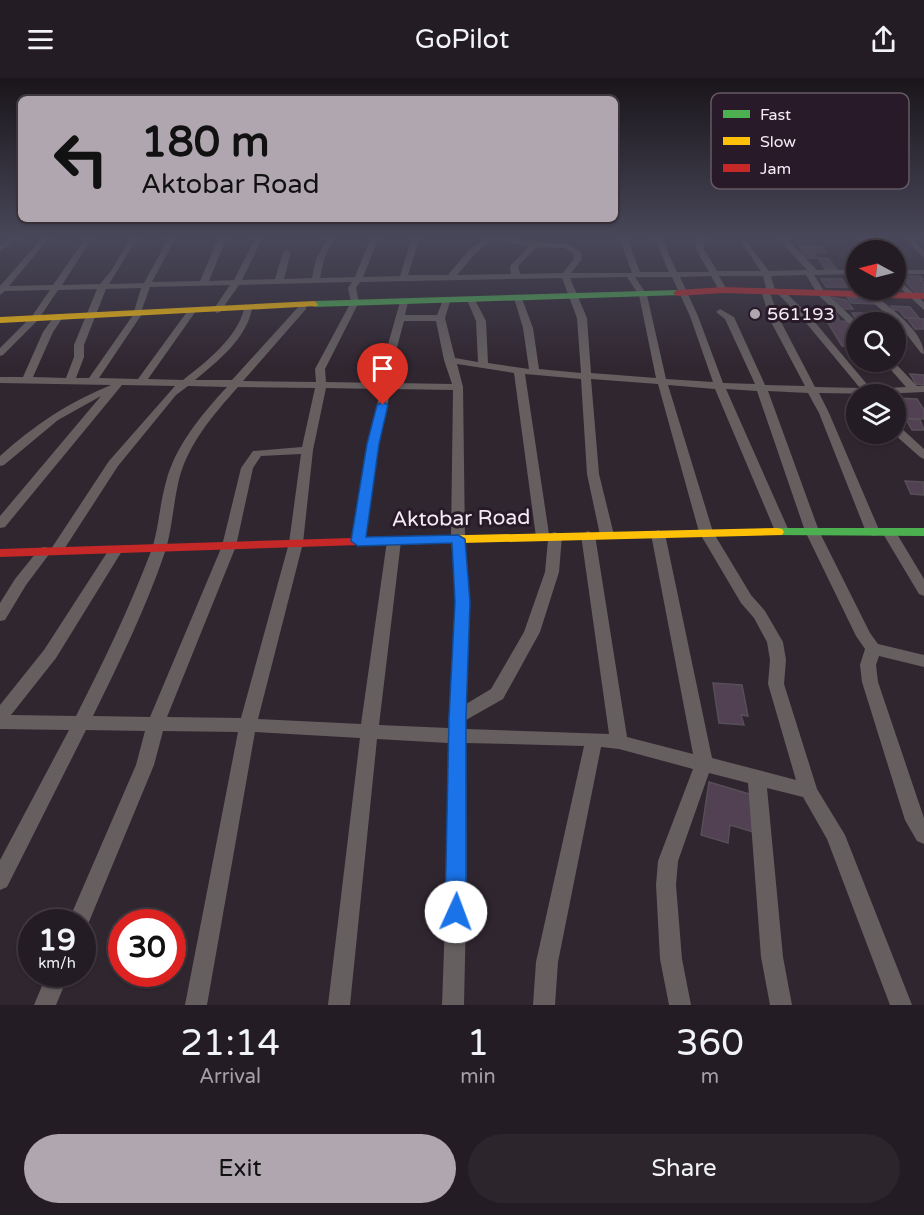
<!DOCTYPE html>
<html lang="en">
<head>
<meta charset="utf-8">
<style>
  :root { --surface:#241c24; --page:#2c252c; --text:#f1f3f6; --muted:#a3a1a6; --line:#413a41; --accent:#b0a6b0 }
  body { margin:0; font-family:"Varela Round",sans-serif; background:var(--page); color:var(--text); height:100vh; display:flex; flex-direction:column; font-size:22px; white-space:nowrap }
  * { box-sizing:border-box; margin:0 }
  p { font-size:20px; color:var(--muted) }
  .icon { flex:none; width:33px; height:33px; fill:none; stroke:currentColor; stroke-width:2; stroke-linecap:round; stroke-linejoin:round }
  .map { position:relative; height:927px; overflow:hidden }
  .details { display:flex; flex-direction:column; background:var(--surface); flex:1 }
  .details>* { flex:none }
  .top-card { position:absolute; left:18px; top:18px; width:600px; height:126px; border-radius:9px; box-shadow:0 2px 4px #0004,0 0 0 2px var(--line); background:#b0a6b0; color:#111; overflow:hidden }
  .needle { width:39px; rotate:277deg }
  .controls { position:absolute; left:846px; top:162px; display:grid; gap:12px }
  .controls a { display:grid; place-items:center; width:60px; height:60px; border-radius:50%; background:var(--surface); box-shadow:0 2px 4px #0004,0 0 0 2px var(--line); font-size:30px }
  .speed { position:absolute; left:18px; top:831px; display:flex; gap:12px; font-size:30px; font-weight:700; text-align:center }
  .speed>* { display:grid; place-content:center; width:78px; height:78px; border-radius:50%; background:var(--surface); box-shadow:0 2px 4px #0004,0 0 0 2px var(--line); line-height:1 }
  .speed small { font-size:15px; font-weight:400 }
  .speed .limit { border:9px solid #d22; background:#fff; color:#111 }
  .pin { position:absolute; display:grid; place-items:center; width:51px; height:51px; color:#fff; margin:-62px -26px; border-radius:50% 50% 50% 0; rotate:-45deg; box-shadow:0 0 6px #0007 }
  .pin .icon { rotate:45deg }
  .me { position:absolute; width:66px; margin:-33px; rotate:2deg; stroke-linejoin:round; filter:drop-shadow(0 0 4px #0008) }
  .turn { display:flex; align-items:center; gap:21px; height:126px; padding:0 24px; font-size:27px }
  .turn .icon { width:78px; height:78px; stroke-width:2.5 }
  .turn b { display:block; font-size:42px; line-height:51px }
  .eta { display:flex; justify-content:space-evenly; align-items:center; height:102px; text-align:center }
  .eta b { font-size:36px; font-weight:600; line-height:42px }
  .primary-button { display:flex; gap:12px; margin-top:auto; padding:12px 24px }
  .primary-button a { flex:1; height:69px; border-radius:36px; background:var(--accent); color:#111; font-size:24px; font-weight:600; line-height:69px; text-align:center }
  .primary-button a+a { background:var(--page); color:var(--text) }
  header { display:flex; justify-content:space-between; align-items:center; height:78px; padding:0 24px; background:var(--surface); font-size:27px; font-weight:600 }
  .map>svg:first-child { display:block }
</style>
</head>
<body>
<header><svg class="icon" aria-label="menu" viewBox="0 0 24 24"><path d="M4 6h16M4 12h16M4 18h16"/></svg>GoPilot<svg class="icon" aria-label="share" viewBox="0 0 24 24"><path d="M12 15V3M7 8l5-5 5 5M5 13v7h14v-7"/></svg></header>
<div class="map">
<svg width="924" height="927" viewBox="0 0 924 927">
  <rect width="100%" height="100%" fill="#302630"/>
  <g fill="#524152" stroke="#574f57" stroke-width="1.5">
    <polygon points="799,168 822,169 825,175 814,174 817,180 805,180"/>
    <polygon points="818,180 829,181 837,192 825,191"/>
    <polygon points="900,198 920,198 923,201 918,201 924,204 924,217 918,217"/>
    <polygon points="821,201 842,201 847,209 826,209"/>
    <polygon points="830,219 846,222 853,231 837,231"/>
    <polygon points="847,219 871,220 876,226 851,225"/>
    <polygon points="891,228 910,229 919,240 905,240 899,232 894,232"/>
    <polygon points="827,234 835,234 840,243 854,244 856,248 856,269 842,268 828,245 833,245"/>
    <polygon points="852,235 867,235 876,244 858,244"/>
    <polygon points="907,240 924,241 924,251 915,251"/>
    <polygon points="910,296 924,297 924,307 916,306"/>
    <polygon points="896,320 917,321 924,332 924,341 904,340 898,330 896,329"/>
    <polygon points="906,341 920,342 924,352 912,352"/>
    <polygon points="905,403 924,404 924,417 911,416"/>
    <polygon points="713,605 742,607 748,638 741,637 744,647 719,645"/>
    <polygon points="709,704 763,720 760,756 730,747 728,765 701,757"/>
  </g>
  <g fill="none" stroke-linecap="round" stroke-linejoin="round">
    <g fill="#655f60" fill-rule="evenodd">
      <polygon points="12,159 20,159 0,173 0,167"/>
      <path d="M43 159H50L9 208 53 207 86 159H93L62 207 100 206 111 193 131 159H138L109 206 144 205 169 159H176L152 204 200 203 219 159H227L209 203 234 202 256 159H263L242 202 275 201 283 174 287 172 291 174 284 201 312 200 316 181 328 159H335L324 181 320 200 355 199 371 159H379L363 199 400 198 412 159H420L408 197H448L469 172 484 161 481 159 567 166 582 175 581 182 571 195H632L619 159H627L640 194H669L654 159H661L677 194H709L696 171 697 159H705L704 171 717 193H761L741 164 745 162 769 193 807 192 783 166 782 159H790V164L817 192H856V196L814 197 824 213 857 244 856 252 818 217 806 197 771 198 775 212 782 211 808 236 871 311 906 309 884 284H894L917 308H924V314L881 316 819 315 829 335 880 454 878 457 873 458 866 454 819 335 808 315 768 313 819 453 870 555 878 566 924 577V589L879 578 876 587 878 604 924 740V766L917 763 905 742 862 604 860 587 865 571 856 558 805 453 757 313 726 311 789 453 782 457 775 453 715 311 668 307 713 454 751 517 765 533 783 564 786 582 784 606 817 711 845 757 912 927H890L827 761 803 719 767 710 783 879 792 927H770L761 879 748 705 709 695 678 783 676 807 682 881 691 927H669L660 881 656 807 658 783 693 691 619 671 601 669 558 884 555 927H533L536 884 584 668 466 665 467 788 464 927H442L447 788 448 665 377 661 350 927H328L360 660 255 654 207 927H185L238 654 163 653 154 687 86 851 82 853V844H68L136 687 145 653 86 652 7 809 0 812V782L69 652 0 651V627L44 572 110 470 115 469 122 473 56 580 11 637 76 638C103 585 129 531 150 476 159 453 159 428 166 404 175 368 202 336 227 309L188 308 176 317 118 388 61 476 56 477 50 475 26 507 5 542 0 543V525L15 501 40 470 45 469 51 471 109 383 175 308 122 307 5 449 0 450V438L101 318 58 342 4 387 0 388V378C34 347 69 324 111 307L0 305V299H23L43 254 55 237 58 236 63 239 53 254 33 299 66 300 74 279V267L97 211 58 212 38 242 3 277 0 278V270L32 238 50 212 5 213 0 217V208ZM491 162 529 168 510 188 511 196 457 197 475 176ZM537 169 565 170 574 176 573 182 563 195 520 196 518 188ZM711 198 720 214 723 215 727 212 719 198H763L766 210 761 212 770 242 805 308 765 307 734 239 720 231 716 234 725 241 755 306 723 305 698 238 680 199ZM627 199 639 217 656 300 591 295 587 240 570 200ZM635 199H672L690 238 713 304 666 301 647 217ZM562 200 577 240 581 295 539 291 533 250 521 218 514 220 523 250 529 291 488 285 486 243 474 220 467 222 476 243 478 284 455 280 445 240 450 224 449 222H443L437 237H405L408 224 404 221 400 224 385 277 382 305 326 304 325 291 359 224 356 210 360 204ZM352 204 348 210 351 224 315 291 316 304 243 303 306 231V227H300L232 302H195C218 283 246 261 252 231L248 228 244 231C237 260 206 284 183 302L148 301 196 233 192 230 189 231 138 301 99 300 142 236 141 234 150 209 230 207 213 232 217 235 220 234 239 207ZM141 210 133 237 89 300H76L84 279V267L106 211ZM775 213 802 240 860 310 815 309 780 242 770 215ZM404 243H436L444 282 452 306 392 305 395 277ZM457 286 514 295 536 459 543 463 548 462 545 494 524 554 491 611 466 626 470 524 465 461 463 309ZM525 296 581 301 587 396 600 457 607 461 614 457 599 396 591 301 658 306 699 454 741 525 754 540 767 564 770 582 768 606 796 702 712 680 665 456 658 452 651 456 693 676 627 659 595 457 588 453 581 457 609 656 466 651V642L503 621 540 554 559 494 562 458 555 454 549 456ZM238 309 315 310 302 369 253 373 241 390 222 468 150 639 93 638C119 585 146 530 165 474 172 452 173 428 178 406 186 368 213 337 238 309ZM326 310 381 311 367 366 351 463 358 467 365 463 379 366 391 311 453 312 451 461 456 524 448 650 379 647 401 463 394 459 387 463 361 646 258 641 303 465 313 372ZM301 376 289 465 241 640 167 639 236 468 253 390 261 378Z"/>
      <polygon points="859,159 866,159 875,172 868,172"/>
      <polygon points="903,159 911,159 924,173 924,180"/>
      <rect x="896" y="192" width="28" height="4"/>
      <polygon points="896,200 924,224 924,232 896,206"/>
      <path d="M859 212H868C885 226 924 252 924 276L921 275 901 249Z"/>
      <polygon points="896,348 900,349 924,371 924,381 920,379 894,356"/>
      <polygon points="889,450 894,451 924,501 924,518 919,516 882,454"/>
      <polygon points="47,896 69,896 56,927 34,927"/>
    </g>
    <g fill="#4caf50" fill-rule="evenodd">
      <polygon points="677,212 681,215 680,217 314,229 310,226 314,223"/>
      <polygon points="777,450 924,450 924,458 772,457 770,454 772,451"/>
    </g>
    <g fill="#ffc107" fill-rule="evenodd">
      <polygon points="314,223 318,226 317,228 0,245 0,239"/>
      <polygon points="777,450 782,451 784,454 782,457 384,467 377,463 384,459"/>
    </g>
    <g fill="#c62828" fill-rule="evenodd">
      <polygon points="723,209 924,215 924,221 723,215 677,218 673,215 677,212"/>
      <polygon points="384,459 389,460 391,463 389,466 0,479 0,471"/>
    </g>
  </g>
  <linearGradient id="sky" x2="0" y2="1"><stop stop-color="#1a151a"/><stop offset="0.55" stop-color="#484759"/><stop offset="1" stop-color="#484759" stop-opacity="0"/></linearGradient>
  <rect width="924" height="289" fill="url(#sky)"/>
  <polygon fill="#1a73e8" stroke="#114b97" stroke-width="1.5" points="383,324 388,327 379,366 366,459 458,457 465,461 470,524 466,639 466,834 463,841 456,844 448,841 445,834 449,639 455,524 452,465 358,468 351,463 367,366 377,327"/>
  <circle fill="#b0a6b0" stroke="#291a29" stroke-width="2" cx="755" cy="236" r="6"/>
  <g text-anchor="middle" stroke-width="6" stroke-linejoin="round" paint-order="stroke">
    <g font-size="18" fill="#f5ebf5" stroke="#291a29" text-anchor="start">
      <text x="767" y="242">561193</text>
    </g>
    <g font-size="21" fill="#f5ebf5" stroke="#291a29">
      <text transform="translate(461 440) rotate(-1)" y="7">Aktobar Road</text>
    </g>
  </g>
  <rect x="711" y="15" width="198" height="96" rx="9" fill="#291a29" stroke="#665966" stroke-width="1.5"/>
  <rect x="723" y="32" width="27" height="8" fill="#4caf50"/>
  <rect x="723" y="59" width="27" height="8" fill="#ffc107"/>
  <rect x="723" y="86" width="27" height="8" fill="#c62828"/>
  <g font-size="16" fill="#f5ebf5">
    <text x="760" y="42">Fast</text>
    <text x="760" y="69">Slow</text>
    <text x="760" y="96">Jam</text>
  </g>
</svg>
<div class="controls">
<a><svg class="needle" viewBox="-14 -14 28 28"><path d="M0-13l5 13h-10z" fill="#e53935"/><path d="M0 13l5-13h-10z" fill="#a3a1a6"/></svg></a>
<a><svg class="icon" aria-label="search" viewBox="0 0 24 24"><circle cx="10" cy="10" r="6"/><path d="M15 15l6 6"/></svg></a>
<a><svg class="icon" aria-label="layers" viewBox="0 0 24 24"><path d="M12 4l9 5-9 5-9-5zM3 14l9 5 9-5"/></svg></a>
</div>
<div class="speed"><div>19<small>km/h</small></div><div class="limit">30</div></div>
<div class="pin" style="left:383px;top:327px;background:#d93025"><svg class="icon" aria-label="arrive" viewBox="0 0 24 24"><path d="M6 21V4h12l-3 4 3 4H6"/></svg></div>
<svg class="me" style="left:456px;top:834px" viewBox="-20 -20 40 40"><circle r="19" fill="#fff"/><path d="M0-13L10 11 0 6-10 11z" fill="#1a73e8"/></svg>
<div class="top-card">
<div class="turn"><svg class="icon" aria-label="left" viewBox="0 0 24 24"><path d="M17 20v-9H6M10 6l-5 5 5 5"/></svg><div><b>180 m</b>Aktobar Road</div></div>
</div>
</div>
<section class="details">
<div class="eta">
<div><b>21:14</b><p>Arrival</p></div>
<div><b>1</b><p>min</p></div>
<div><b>360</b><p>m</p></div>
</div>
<div class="primary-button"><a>Exit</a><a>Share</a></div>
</section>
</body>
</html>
